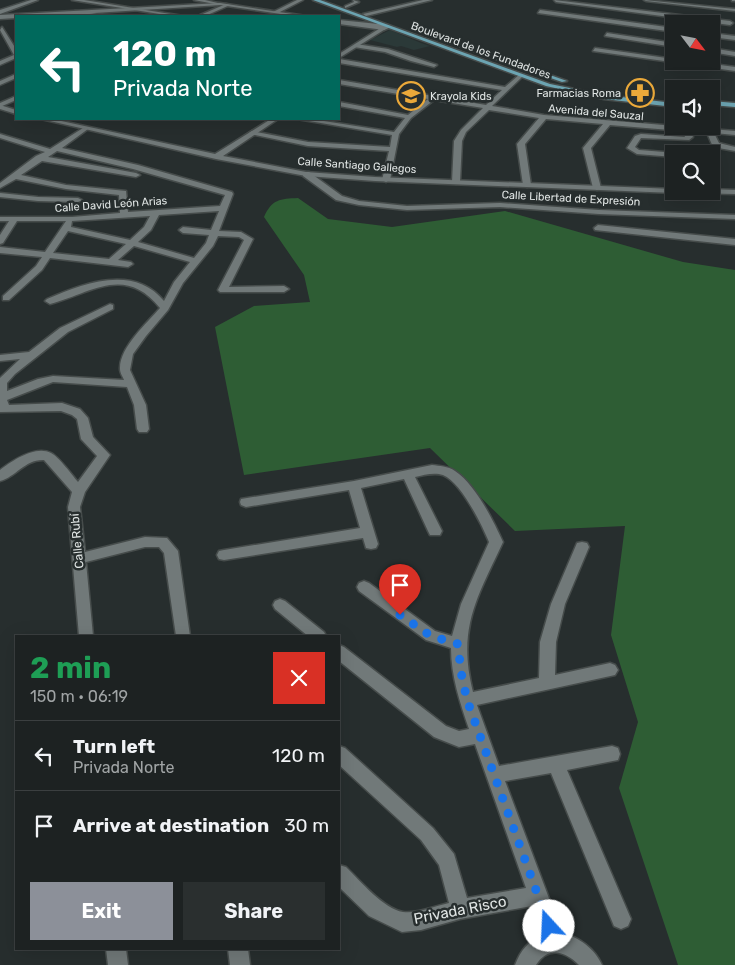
<!DOCTYPE html>
<html lang="en">
<head>
<meta charset="utf-8">
<style>
  :root { --surface:#1d2222; --page:#2a2f2f; --text:#f1f3f6; --muted:#a0a4a5; --line:#3b3f40; --accent:#8c9099 }
  body { margin:0; font-family:Rubik,sans-serif; background:var(--page); color:var(--text); height:100vh; display:flex; flex-direction:column; font-size:19px; white-space:nowrap }
  * { box-sizing:border-box; margin:0 }
  p { font-size:16px; color:var(--muted) }
  .icon { flex:none; width:28px; height:28px; fill:none; stroke:currentColor; stroke-width:2; stroke-linecap:round; stroke-linejoin:round }
  .map { position:relative; flex:1; overflow:hidden }
  .details { position:absolute; left:15px; top:635px; width:325px; height:315px; display:flex; flex-direction:column; background:var(--surface); border-radius:0px; box-shadow:0 5px 20px #0002,0 0 0 1px var(--line) }
  .details>* { flex:none }
  .hud { position:absolute; left:15px; top:15px; width:325px; height:105px; border-radius:0px; box-shadow:0 5px 20px #0002,0 0 0 1px var(--line); background:#00695c; color:#fff; overflow:hidden }
  .needle { width:32px; rotate:122deg }
  .fabs { position:absolute; left:665px; top:15px; display:grid; gap:10px }
  .fabs a { display:grid; place-items:center; width:55px; height:55px; border-radius:0px; background:var(--surface); box-shadow:0 5px 20px #0002,0 0 0 1px var(--line); font-size:25px }
  .pin { position:absolute; display:grid; place-items:center; width:42px; height:42px; color:#fff; margin:-51px -21px; border-radius:50% 50% 50% 0; rotate:-45deg; box-shadow:0 0 5px #0007 }
  .pin .icon { rotate:45deg }
  .me { position:absolute; width:55px; margin:-28px; rotate:340deg; stroke-linejoin:round; filter:drop-shadow(0 0 4px #0008) }
  .turn { display:flex; align-items:center; gap:18px; height:105px; padding:0 15px; font-size:22px }
  .turn .icon { width:65px; height:65px; stroke-width:2.5 }
  .turn b { display:block; font-size:35px; line-height:42px }
  .round { display:grid; place-items:center; flex:none; width:52px; height:52px; border-radius:0px; background:var(--page) }
  .head { display:flex; align-items:center; justify-content:space-between; height:85px; padding:0 15px }
  h1 { font-size:30px; font-weight:700; line-height:38px; color:#1e9e55 }
  .button { display:flex; gap:10px; margin-top:auto; padding:10px 15px }
  .button a { flex:1; height:58px; border-radius:0px; background:var(--accent); color:#fff; font-size:20px; font-weight:700; line-height:58px; text-align:center }
  .button a+a { background:var(--page); color:var(--text) }
  ul { padding:0; list-style:none }
  li { display:flex; align-items:center; gap:15px; height:70px; padding:0 15px; border-top:1px solid var(--line) }
  li div { flex:1 }
  li b { display:block; font-size:19px }
  li em { font-style:normal }
  .map>svg:first-child { display:block }
</style>
</head>
<body>
<div class="map">
<svg width="735" height="965" viewBox="0 0 735 965">
  <rect width="100%" height="100%" fill="#272e2e"/>
  <polygon fill="#2b3938" points="390,30 421,43 430,46 414,50 401,46 397,47 370,40"/>
  <path fill="#2e5d34" d="M298 198 328 219 392 227 505 211 683 262 735 270V965H678L619 788 638 722 611 635 625 526 515 531 430 448 244 475 215 327 254 306 310 302 304 275 264 217C272 199 280 199 298 198Z"/>
  <g fill="none" stroke-linecap="round" stroke-linejoin="round">
    <defs>
      <g id="minor">
        <polygon points="31,0 38,0 0,14 0,10"/>
        <polygon points="72,0 84,0 183,16 172,16"/>
        <polygon points="297,0 303,0 278,13 273,12"/>
        <polygon points="353,0 359,2 345,8 345,6 354,2"/>
        <polygon points="554,0 730,21 733,23 730,25 556,2"/>
        <polygon points="644,0 735,9 735,11 646,1"/>
        <polygon points="226,4 230,5 205,16 198,16"/>
        <polygon points="540,10 674,28 674,32 538,13"/>
        <polygon points="75,11 97,14 100,16 73,14"/>
        <polygon points="2,27 16,49 16,58 0,65 0,61 14,55 0,30"/>
        <polygon points="607,33 674,43 674,47 605,36"/>
        <polygon points="711,33 735,36 735,40 711,37"/>
        <polygon points="356,44 388,49 437,65 434,67 411,61 385,52 354,47"/>
        <polygon points="595,48 674,59 674,61 691,61 735,67 735,71 593,51"/>
        <polygon points="711,48 735,52 735,56 711,52"/>
        <polygon points="339,59 505,87 520,74 522,77 492,106 544,115 735,131 735,135 714,133 719,143 735,147 735,151 713,147 707,133 690,131 693,137 689,140 641,138 635,147 639,150 677,153 674,154 674,157 637,154 627,148 635,136 641,134 685,137 682,131 610,125 591,148 601,188 597,190 593,188 583,148 603,124 546,119 525,144 531,185 527,187 523,185 517,144 539,118 489,110 466,132 462,141 460,182 456,184 452,182 454,141 461,130 483,108 434,100 411,118 399,134 390,180 386,182 382,180 389,151 308,146 250,134 249,133 252,131 308,142 390,147 392,135 297,119 311,119 394,132 405,118 339,106 339,102 408,115 428,99 339,84 339,80 486,105 502,90 339,63"/>
        <polygon points="16,74 16,78 0,85 0,81"/>
        <polygon points="16,96 16,100 0,107 0,103"/>
        <path d="M83 128 88 129 62 148 138 165 232 192 233 194 219 231 241 232 253 239 229 287 284 286 289 289 284 292H220L218 290 244 240 239 237 218 236 213 246 183 283 168 310 146 336 133 354 130 370 146 405 149 429 147 432H139L137 429 134 405 127 387 53 382 7 400 9 405 62 403 80 409 88 418 93 437 110 455 85 492 80 507 85 552 145 537 167 538 178 551 190 636H176L164 553 159 547H145L86 562 93 636H79L68 507 72 492 44 460C25 459 16 477 0 481V470C12 461 35 445 51 453 59 457 72 475 78 482L97 456 81 439 77 419 72 415 61 411 0 412V378L20 359 0 361V355L29 352 60 328 110 304 113 305V309L68 332 15 374 7 383V391L38 379 53 376 124 380C123 377 120 373 120 369 119 348 147 323 160 308 125 264 91 293 50 304L45 301 47 299C83 283 134 264 164 301L174 282 190 262 134 246 118 260 131 262 133 264 128 267 50 258 42 270 9 300H3V296L36 266 42 257 0 253V247L45 252 66 221H17L3 243 0 244V235L9 221H0V217H72L120 213 119 195 66 189 16 179 0 188V183L36 156 45 152 0 138V134L50 149ZM57 151 133 169 225 195 220 206 128 212 126 191 66 185 21 175 42 161 136 177 140 175 136 173 48 157ZM219 211 211 230 183 227 179 230 183 233 209 235 206 243 194 258 138 242 151 230 159 215ZM150 216 144 227 130 240 71 227 72 221ZM68 231 126 244 109 259 53 253Z"/>
        <polygon points="303,172 309,172 342,196 359,201 407,206 500,203 599,210 735,215 735,219 599,214 500,207 407,210 359,205 336,200 303,176"/>
        <polygon points="0,193 38,197 78,198 82,200 78,202 38,201 0,197"/>
        <polygon points="598,225 735,239 735,245 595,230 594,228"/>
        <path d="M432 465C439 466 448 466 455 471 475 484 493 520 503 542 477 598 457 628 473 692L539 678 540 642 551 604 577 543 582 542 587 543 589 547 565 604 556 642 555 675 610 663 615 665 618 670 615 675 477 705 499 766 612 746 618 748 620 754 618 760 567 770 631 919 628 926 621 929 614 926 551 773 505 781 562 933C579 937 595 949 602 965H579C565 951 548 946 536 965H515C521 950 528 941 543 935L532 906 460 919 421 930 402 932 369 916 339 887V865L346 867C360 881 384 909 403 912 417 914 435 906 449 903L439 865 421 840 339 765V746L345 748 433 828 454 854 467 898 526 888 475 744 459 747 434 737 339 661V645L344 647 446 726 459 731 469 729C460 703 451 676 451 648L426 640 359 591 357 587 359 583 364 581 369 583 435 631 452 636 461 604 489 542C482 525 461 482 443 475 434 472 424 475 415 477L442 531 440 535H430L428 531 404 479 361 488 378 544 376 548 371 549 366 548 363 538 224 560 219 559 217 555 219 551 224 550 360 528 349 490 246 507 241 505 240 502 241 499 354 481Z"/>
        <polygon points="280,599 285,601 324,632 326,636 308,636 275,609 273,605 275,601"/>
        <polygon points="106,949 126,949 128,965 108,965"/>
        <polygon points="228,949 248,949 250,965 230,965"/>
      </g>
      <g id="tertiary">
        <polygon points="194,0 205,0 222,4 220,5"/>
        <polygon points="423,0 432,0 366,16 363,14"/>
        <rect x="732" y="0" width="3" height="1"/>
        <polygon points="382,27 387,28 339,58 339,54"/>
        <polygon points="0,105 16,110 16,114 0,109"/>
        <polygon points="41,119 52,119 215,154 271,119 278,119 223,156 306,172 375,177 674,189 674,191 678,191 674,193 375,181 306,176 216,159"/>
        <polygon points="711,189 735,190 735,194 689,193 685,191 711,191"/>
      </g>
      <g id="secondary">
        <polygon points="220,3 306,16 294,16 220,5 0,19 0,15"/>
        <polygon points="339,20 388,25 391,27 384,30 339,24"/>
      </g>
      <g id="primary">
        <polygon points="313,0 320,0 550,84 604,95 674,103 674,107 604,99 546,86"/>
        <polygon points="430,34 434,34 567,81 562,82 430,36"/>
        <polygon points="711,101 735,103 735,107 711,105"/>
      </g>
    </defs>
    <use href="#minor" stroke="#464c4b" stroke-width="3"/>
    <use href="#tertiary" stroke="#464c4b" stroke-width="3"/>
    <use href="#secondary" stroke="#464c4b" stroke-width="3"/>
    <use href="#primary" stroke="#464c4b" stroke-width="3"/>
    <use href="#minor" fill="#717979" fill-rule="evenodd"/>
    <use href="#tertiary" fill="#717979" fill-rule="evenodd"/>
    <use href="#secondary" fill="#717979" fill-rule="evenodd"/>
    <use href="#primary" fill="#6ca4b2" fill-rule="evenodd"/>
  </g>
  <g fill="none" stroke-linecap="round" stroke-linejoin="round">
    <polyline stroke="#1a73e8" stroke-width="9" stroke-dasharray="0 16.2" points="400,615 431,636 458,644 461,672 467,700 549,926"/>
  </g>
  <defs>
    <symbol id="pharmacy-ring" viewBox="-11 -11 22 22"><circle r="9.5" fill="#272e2e" stroke="#eba93a" stroke-width="1.5"/><path d="M-2-6h4v4h4v4h-4v4h-4v-4h-4v-4h4Z" fill="#eba93a"/></symbol>
    <symbol id="school-ring" viewBox="-11 -11 22 22"><circle r="9.5" fill="#272e2e" stroke="#eba93a" stroke-width="1.5"/><path d="M0-5L7-2L0 1L-7-2ZM-4 1L0 2.5L4 1V4Q0 6-4 4Z" fill="#eba93a"/></symbol>
  </defs>
  <g fill-rule="evenodd">
    <use href="#pharmacy-ring" x="624" y="77" width="32" height="32"/>
    <use href="#school-ring" x="395" y="80" width="32" height="32"/>
  </g>
  <g text-anchor="middle" stroke-width="5" stroke-linejoin="round" paint-order="stroke">
    <g font-size="11" fill="#dfe4e3" stroke="#272e2e">
      <text transform="translate(481 50) rotate(20)" y="4">Boulevard de los Fundadores</text>
      <text transform="translate(596 112) rotate(5)" y="4">Avenida del Sauzal</text>
      <text transform="translate(357 165) rotate(4)" y="4">Calle Santiago Gallegos</text>
      <text transform="translate(571 198) rotate(3)" y="4">Calle Libertad de Expresión</text>
      <text transform="translate(111 204) rotate(-4)" y="4">Calle David León Arias</text>
    </g>
    <g font-size="11" fill="#dfe4e3" stroke="#272e2e" text-anchor="end">
      <text x="621" y="97">Farmacias Roma</text>
      <text x="430" y="100" text-anchor="start">Krayola Kids</text>
    </g>
    <g font-size="12" fill="#dfe4e3" stroke="#272e2e">
      <text transform="translate(77 541) rotate(-95)" y="4">Calle Rubí</text>
    </g>
    <g font-size="15" fill="#dfe4e3" stroke="#272e2e">
      <text transform="translate(460 910) rotate(-11)" y="5">Privada Risco</text>
    </g>
  </g>
</svg>
<div class="fabs">
<a><svg class="needle" viewBox="-14 -14 28 28"><path d="M0-13l5 13h-10z" fill="#e53935"/><path d="M0 13l5-13h-10z" fill="#a0a4a5"/></svg></a>
<a><svg class="icon" aria-label="sound" viewBox="0 0 24 24"><path d="M4 9h4l5-4v14l-5-4H4zM17 9q2 3 0 6"/></svg></a>
<a><svg class="icon" aria-label="search" viewBox="0 0 24 24"><circle cx="10" cy="10" r="6"/><path d="M15 15l6 6"/></svg></a>
</div>
<div class="pin" style="left:400px;top:615px;background:#d93025"><svg class="icon" aria-label="arrive" viewBox="0 0 24 24"><path d="M6 21V4h12l-3 4 3 4H6"/></svg></div>
<svg class="me" style="left:549px;top:926px" viewBox="-20 -20 40 40"><circle r="19" fill="#fff"/><path d="M0-13L10 11 0 6-10 11z" fill="#1a73e8"/></svg>
<div class="hud">
<div class="turn"><svg class="icon" aria-label="left" viewBox="0 0 24 24"><path d="M17 20v-9H6M10 6l-5 5 5 5"/></svg><div><b>120 m</b>Privada Norte</div></div>
</div>
<section class="details">
<div class="head"><div><h1>2 min</h1><p>150 m · 06:19</p></div><a class="round" style="background:#d93025;color:#fff"><svg class="icon" aria-label="close" viewBox="0 0 24 24"><path d="M6 6l12 12M18 6L6 18"/></svg></a></div>
<ul>
<li><svg class="icon" aria-label="left" viewBox="0 0 24 24"><path d="M17 20v-9H6M10 6l-5 5 5 5"/></svg><div><b>Turn left</b><p>Privada Norte</p></div><em>120 m</em></li>
<li><svg class="icon" aria-label="arrive" viewBox="0 0 24 24"><path d="M6 21V4h12l-3 4 3 4H6"/></svg><div><b>Arrive at destination</b></div><em>30 m</em></li>
</ul>
<div class="button"><a>Exit</a><a>Share</a></div>
</section>
</div>
</body>
</html>
